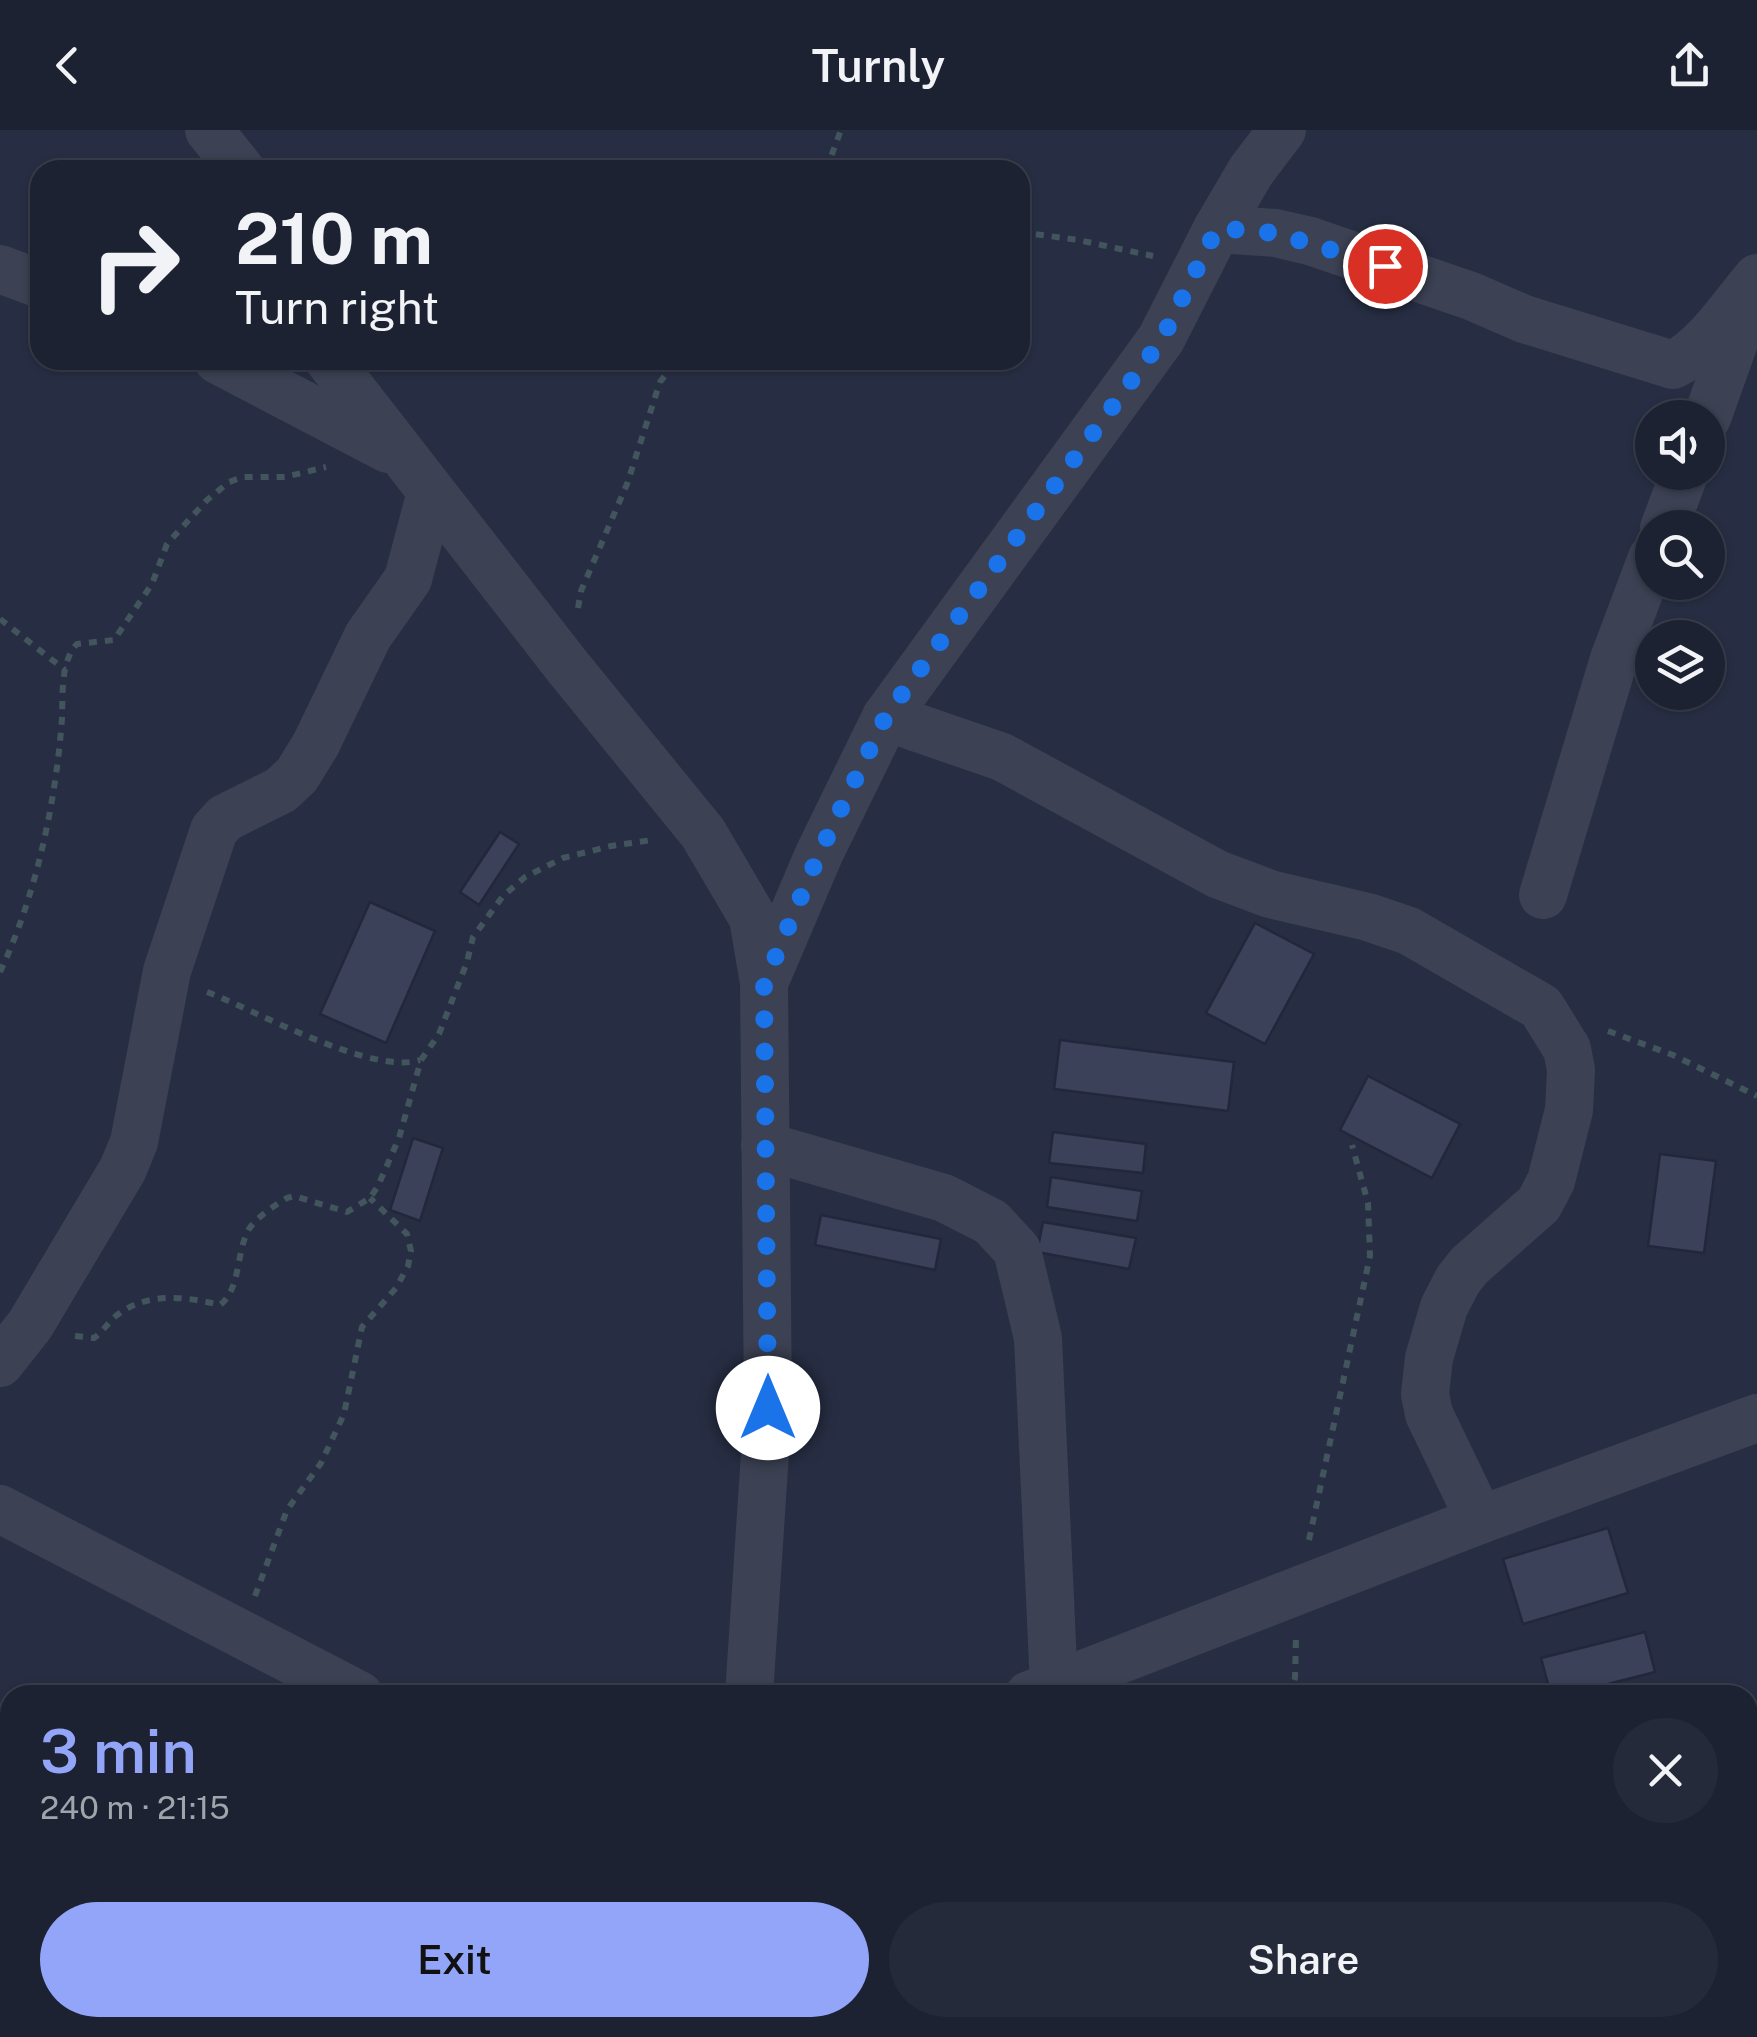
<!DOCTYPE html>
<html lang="en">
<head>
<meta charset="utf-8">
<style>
  :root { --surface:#1d2232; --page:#252a3a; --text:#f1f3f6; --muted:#a0a4ac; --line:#3b3f4d; --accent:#93a5f8 }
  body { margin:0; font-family:"Public Sans",sans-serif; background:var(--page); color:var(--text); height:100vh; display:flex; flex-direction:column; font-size:38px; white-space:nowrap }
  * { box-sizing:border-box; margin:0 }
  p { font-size:32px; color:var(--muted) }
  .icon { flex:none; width:55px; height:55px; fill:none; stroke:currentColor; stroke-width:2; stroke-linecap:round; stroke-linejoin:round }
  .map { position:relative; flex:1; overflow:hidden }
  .panel { position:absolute; left:0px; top:1555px; width:1758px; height:352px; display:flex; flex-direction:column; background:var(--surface); border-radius:30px 30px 0 0; box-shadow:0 2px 8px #0004,0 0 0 2px var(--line) }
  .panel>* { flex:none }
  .hud { position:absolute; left:30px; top:30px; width:1000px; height:210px; border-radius:30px; box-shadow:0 2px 8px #0004,0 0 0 2px var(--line); background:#1d2232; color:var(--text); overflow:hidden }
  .controls { position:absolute; left:1635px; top:270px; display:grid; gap:20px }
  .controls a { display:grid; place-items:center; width:90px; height:90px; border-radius:50%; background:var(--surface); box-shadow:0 2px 8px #0004,0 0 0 2px var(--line); font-size:50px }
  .pin { position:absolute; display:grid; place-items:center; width:85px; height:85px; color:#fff; margin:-42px; border:5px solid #fff; border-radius:50%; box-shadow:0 2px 10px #0007 }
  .me { position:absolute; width:110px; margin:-55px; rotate:0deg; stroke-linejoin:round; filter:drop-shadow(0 0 8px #0008) }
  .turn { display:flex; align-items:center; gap:35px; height:210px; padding:0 40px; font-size:45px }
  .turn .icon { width:130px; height:130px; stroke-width:2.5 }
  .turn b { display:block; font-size:70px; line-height:85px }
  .round { display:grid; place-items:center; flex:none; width:105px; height:105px; border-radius:52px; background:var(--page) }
  .summary { display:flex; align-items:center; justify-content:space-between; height:170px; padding:0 40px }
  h1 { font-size:60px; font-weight:600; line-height:75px; color:var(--accent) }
  .primary-button { display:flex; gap:20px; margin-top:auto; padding:20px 40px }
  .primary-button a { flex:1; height:115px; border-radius:60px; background:var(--accent); color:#111; font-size:40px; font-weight:600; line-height:115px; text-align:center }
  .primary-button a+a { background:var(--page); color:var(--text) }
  header { display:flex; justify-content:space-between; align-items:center; height:130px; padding:0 40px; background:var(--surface); font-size:45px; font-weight:600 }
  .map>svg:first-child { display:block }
</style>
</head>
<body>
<header><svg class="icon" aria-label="back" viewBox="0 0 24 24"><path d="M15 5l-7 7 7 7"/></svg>Turnly<svg class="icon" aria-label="share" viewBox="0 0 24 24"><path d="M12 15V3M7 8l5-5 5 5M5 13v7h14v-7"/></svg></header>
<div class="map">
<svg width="1757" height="1907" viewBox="0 0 1757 1907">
  <rect width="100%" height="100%" fill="#272e43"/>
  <g fill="#3a4159" stroke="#22273b" stroke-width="2.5">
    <polygon points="500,702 519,714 479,775 460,762"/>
    <polygon points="370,772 435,801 386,913 320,884"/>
    <polygon points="1255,793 1314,824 1265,914 1206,883"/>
    <polygon points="1060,910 1234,932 1228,981 1054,959"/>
    <polygon points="1368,946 1460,994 1432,1048 1340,1000"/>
    <polygon points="1053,1002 1146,1014 1143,1043 1049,1033"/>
    <polygon points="413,1008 443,1018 420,1091 390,1080"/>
    <polygon points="1660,1024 1716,1031 1704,1123 1648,1116"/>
    <polygon points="1051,1047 1142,1061 1137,1091 1047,1077"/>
    <polygon points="821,1085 941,1109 935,1140 815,1115"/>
    <polygon points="1043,1092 1136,1108 1129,1139 1037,1122"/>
    <polygon points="1608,1398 1628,1463 1523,1494 1503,1429"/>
    <polygon points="1645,1502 1655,1542 1565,1565 1551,1565 1541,1528"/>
  </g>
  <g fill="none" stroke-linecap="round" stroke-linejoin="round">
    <g stroke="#43555c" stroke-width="6" stroke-dasharray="8 8" stroke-linecap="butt">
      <polyline points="826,40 841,0"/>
      <polyline points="1020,102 1078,110 1153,126"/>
      <polyline points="578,478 581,461 627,354 660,252 677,230"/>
      <polyline points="0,489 65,540"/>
      <path d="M0 842C36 766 56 672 62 588 63 565 60 532 77 514L114 510 152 454 167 414 207 370 229 352 243 347H285L326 337"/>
      <path d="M207 862C255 880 372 946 420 930"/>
      <polyline points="1608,901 1673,925 1757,966"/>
      <path d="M75 1206 94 1208C103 1202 108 1192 117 1185 148 1162 183 1166 220 1175 241 1159 236 1121 249 1099 258 1086 274 1076 287 1068L294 1066 347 1082 370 1068 378 1056 399 1008 421 930 439 904 467 832 473 807 503 766 525 747 563 728 611 716 652 710"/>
      <polyline points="1309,1410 1370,1126 1368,1073 1352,1015"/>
      <polyline points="255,1466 287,1380 321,1333 344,1284 362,1197 396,1158 408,1136 411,1121 407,1104 370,1068"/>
      <polyline points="1289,1565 1295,1548 1296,1506"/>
      <polyline points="1748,1659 1757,1649"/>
      <polyline points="1748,1679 1757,1686"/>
      <polyline points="1748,1888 1757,1891"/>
      <polyline points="1128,1898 1138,1907"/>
      <polyline points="1608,1907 1621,1898"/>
    </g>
    <g stroke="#3c4153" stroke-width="48">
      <polyline points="209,0 241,40"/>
      <path d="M1217 99 1275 103 1310 111 1471 166 1524 189 1673 235C1707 218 1733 176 1757 148"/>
      <polyline points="0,139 40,154"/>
      <polyline points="218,230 388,319"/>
      <polyline points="329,230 567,536 703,703 753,788 764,853 768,1278 749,1565"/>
      <polyline points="1707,288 1747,176"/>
      <polyline points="1664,398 1685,342"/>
      <polyline points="886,587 1002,627 1217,744 1270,764 1368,787 1409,801 1541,877 1567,919 1571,940 1569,980 1551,1051 1539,1074 1469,1136 1458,1150 1444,1177 1429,1228 1425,1264 1429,1284 1480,1390"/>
      <polyline points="1543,765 1614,529 1652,428"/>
      <polyline points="764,853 819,724 886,587 1161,209 1217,99 1251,41 1282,0"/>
      <polyline points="765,1016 944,1068 991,1092 1017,1120 1038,1208 1054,1556"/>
      <polyline points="0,1233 30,1195 123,1039 134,1012 167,841 214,700 225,688 281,660 297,645 316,614 368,506 408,449 431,362"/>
      <polyline points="0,1379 359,1565"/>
      <polyline points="1029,1565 1480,1390 1757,1288"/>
      <polyline points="981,1898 997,1907"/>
      <polyline points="726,1907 730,1898"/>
    </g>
  </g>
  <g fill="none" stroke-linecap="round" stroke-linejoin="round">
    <polyline stroke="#1a73e8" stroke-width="18" stroke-dasharray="0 32.4" points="768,1278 764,854 819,724 886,586 1162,209 1217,98 1275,103 1385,136"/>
  </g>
</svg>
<div class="controls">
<a><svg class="icon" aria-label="sound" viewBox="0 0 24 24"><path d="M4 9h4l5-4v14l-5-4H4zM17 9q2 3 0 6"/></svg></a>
<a><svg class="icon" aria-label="search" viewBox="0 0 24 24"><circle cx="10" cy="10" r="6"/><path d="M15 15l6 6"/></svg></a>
<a><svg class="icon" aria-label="layers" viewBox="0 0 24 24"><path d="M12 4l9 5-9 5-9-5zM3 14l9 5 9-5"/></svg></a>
</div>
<div class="pin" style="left:1385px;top:136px;background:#d93025"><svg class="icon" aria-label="arrive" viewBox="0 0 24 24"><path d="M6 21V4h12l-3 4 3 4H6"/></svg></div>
<svg class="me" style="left:768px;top:1278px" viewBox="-20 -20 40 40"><circle r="19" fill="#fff"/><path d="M0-13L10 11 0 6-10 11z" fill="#1a73e8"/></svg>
<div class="hud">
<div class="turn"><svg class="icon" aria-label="right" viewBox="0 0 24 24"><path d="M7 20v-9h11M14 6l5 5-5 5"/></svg><div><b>210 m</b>Turn right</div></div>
</div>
<section class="panel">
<div class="summary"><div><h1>3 min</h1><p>240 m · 21:15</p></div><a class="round"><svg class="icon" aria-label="close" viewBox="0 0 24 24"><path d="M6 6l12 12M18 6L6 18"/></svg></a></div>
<div class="primary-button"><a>Exit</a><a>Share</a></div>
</section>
</div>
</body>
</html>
